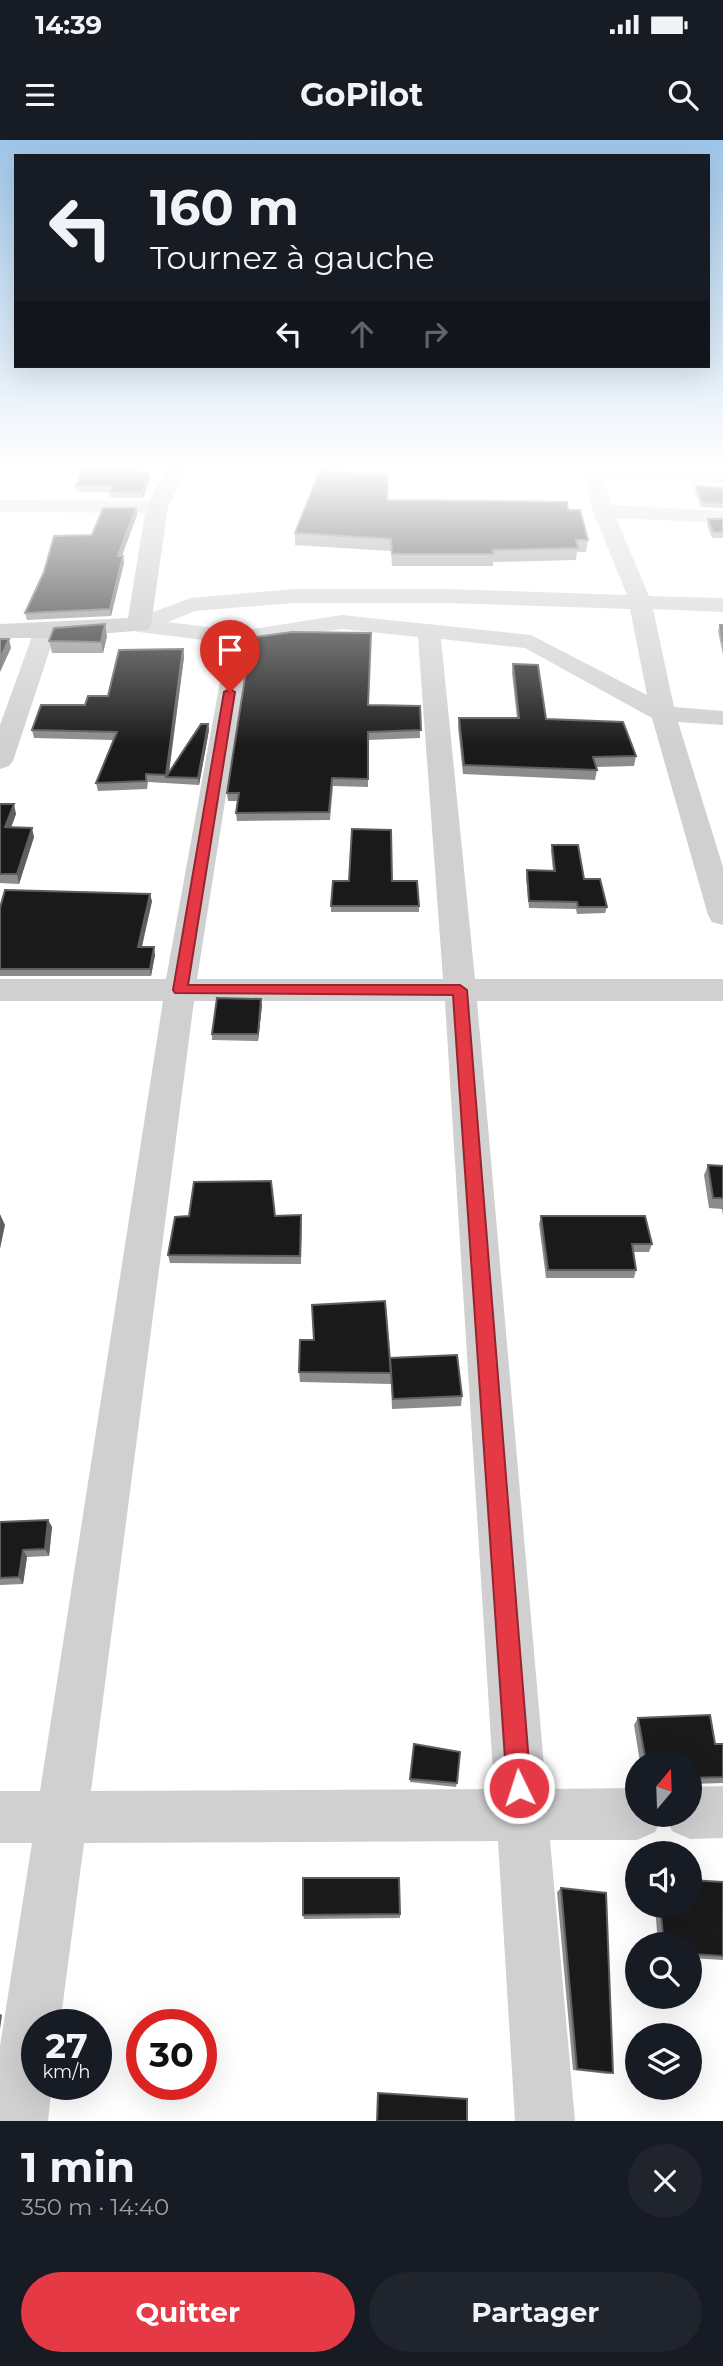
<!DOCTYPE html>
<html lang="fr">
<head>
<meta charset="utf-8">
<style>
  :root { --surface:#171b24; --page:#20242c; --text:#f1f3f6; --muted:#9ea1a6; --accent:#e63946 }
  body { margin:0; font-family:Montserrat,sans-serif; background:var(--page); color:var(--text); height:100vh; display:flex; flex-direction:column; font-size:26px; white-space:nowrap }
  * { box-sizing:border-box; margin:0 }
  p { font-size:23px; color:var(--muted) }
  .icon { flex:none; width:38px; height:38px; fill:none; stroke:currentColor; stroke-width:2; stroke-linecap:round; stroke-linejoin:round }
  .map { position:relative; height:1981px; overflow:hidden }
  .panel { display:flex; flex-direction:column; background:var(--surface); flex:1 }
  .panel>* { flex:none }
  .banner { position:absolute; left:14px; top:14px; width:696px; height:214px; border-radius:0px; box-shadow:0 7px 28px #0002; background:#171b24; color:var(--text); overflow:hidden }
  .needle { width:46px; rotate:19deg }
  .tools { position:absolute; left:625px; top:1610px; display:grid; gap:14px }
  .tools a { display:grid; place-items:center; width:77px; height:77px; border-radius:50%; background:var(--surface); box-shadow:0 7px 28px #0002; font-size:35px }
  .speed { position:absolute; left:21px; top:1869px; display:flex; gap:14px; font-size:35px; font-weight:700; text-align:center }
  .speed>* { display:grid; place-content:center; width:91px; height:91px; border-radius:50%; background:var(--surface); box-shadow:0 7px 28px #0002; line-height:1 }
  .speed small { font-size:18px; font-weight:400 }
  .speed .limit { border:10px solid #d22; background:#fff; color:#111 }
  .pin { position:absolute; display:grid; place-items:center; width:60px; height:60px; color:#fff; margin:-72px -30px; border-radius:50% 50% 50% 0; rotate:-45deg; box-shadow:0 0 7px #0007 }
  .pin .icon { rotate:45deg }
  .me { position:absolute; width:77px; margin:-38px; rotate:356deg; stroke-linejoin:round; filter:drop-shadow(0 0 5px #0008) }
  .turn { display:flex; align-items:center; gap:24px; height:147px; padding:0 21px; font-size:32px }
  .turn .icon { width:91px; height:91px; stroke-width:2.5 }
  .turn b { display:block; font-size:49px; line-height:60px }
  .lanes { display:flex; align-items:center; height:66px; padding:0 21px; background:#0003; justify-content:center; gap:35px; direction:ltr }
  .lanes .off { opacity:.35 }
  .round { display:grid; place-items:center; flex:none; width:74px; height:74px; border-radius:37px; background:var(--page) }
  .headline { display:flex; align-items:center; justify-content:space-between; height:119px; padding:0 21px }
  h1 { font-size:42px; font-weight:700; line-height:52px }
  .cta { display:flex; gap:14px; margin-top:auto; padding:14px 21px }
  .cta a { flex:1; height:80px; border-radius:42px; background:var(--accent); color:#fff; font-size:28px; font-weight:700; line-height:80px; text-align:center }
  .cta a+a { background:var(--page); color:var(--text) }
  .status { display:flex; justify-content:space-between; align-items:center; height:49px; padding:0 35px; background:var(--surface); direction:ltr }
  .status svg { height:19px; fill:currentColor }
  header { display:flex; justify-content:space-between; align-items:center; height:91px; padding:0 21px; background:var(--surface); font-size:32px; font-weight:700 }
  .map>svg:first-child { display:block }
</style>
</head>
<body>
<div class="status"><b>14:39</b><svg viewBox="0 0 49 12"><path d="M0 12V9h3v3zM5 12V6h3v6zM10 12V3h3v9zM15 12V0h3v12zM26 1h20v11H26zM47 4h2v5h-2z"/></svg></div>
<header><svg class="icon" aria-label="menu" viewBox="0 0 24 24"><path d="M4 6h16M4 12h16M4 18h16"/></svg>GoPilot<svg class="icon" aria-label="search" viewBox="0 0 24 24"><circle cx="10" cy="10" r="6"/><path d="M15 15l6 6"/></svg></header>
<div class="map">
<svg width="723" height="1981" viewBox="0 0 723 1981">
  <rect width="100%" height="100%" fill="#fff"/>
  <g fill="none" stroke-linecap="round" stroke-linejoin="round">
    <g fill="#d0d0d0" fill-rule="evenodd">
      <path d="M582 329 723 331V343L603 336 611 365 723 371V383L616 378 649 456 723 458V472L653 469 674 567 723 571V585L678 582 723 727V785L712 782 708 775 652 578 525 508 441 499 475 839H723V861H477L546 1649 637 1648V1675H663L655 1692 637 1700H550L575 1981H515L498 1701 84 1703 60 1885H37V1944H52L48 1981H0V1906L32 1703H0V1651H40L163 861H0V839H166L227 503 139 492 131 490 128 485 131 480 191 458 294 449H446L627 455 593 371ZM294 463H446L630 469 647 555 531 495 342 475 239 491 168 482 195 471ZM342 489 418 497 443 839H197L250 503ZM194 861H445L494 1649 91 1651Z"/>
      <polygon points="0,360 157,361 167,367 157,373 0,372"/>
      <polygon points="45,484 53,486 56,491 13,621 9,626 0,629 0,585 34,491 37,486"/>
      <polygon points="723,1646 723,1698 690,1699 672,1691 665,1675 690,1675 690,1647"/>
    </g>
    <polygon fill="#bdbdbd" fill-rule="evenodd" points="167,329 187,329 168,367 151,485 148,490 45,498 0,498 0,484 128,478 146,367"/>
  </g>
  <g fill="#8c8c8c">
    <polygon points="83,329 144,329 142,333 149,333 150,339 143,358 111,358 110,352 77,352 76,346"/>
    <polygon points="696,346 723,348 723,368 701,367 695,352"/>
    <polygon points="136,368 137,375 122,416 123,416 124,423 111,476 27,480 25,473 92,395"/>
    <polygon points="568,370 588,400 586,412 577,412 576,420 493,422 493,426 392,426 391,411 295,405 295,393"/>
    <polygon points="708,379 723,379 723,398 712,398 707,385"/>
    <polygon points="720,485 723,485 723,515 718,491"/>
    <polygon points="107,496 103,513 52,513 49,501"/>
    <polygon points="183,509 184,517 169,634 208,584 209,590 199,645 148,642 147,649 98,651 96,643 113,600 34,598 32,590 85,565 108,556"/>
    <polygon points="513,524 546,579 636,616 634,626 596,627 597,630 595,640 463,634 458,587 459,578 517,578 512,533"/>
    <polygon points="368,565 420,566 420,598 368,600 368,647 333,646 330,680 237,681 236,673 238,661 228,661 227,653"/>
    <polygon points="0,664 16,674 11,687 34,697 19,744 0,743"/>
    <polygon points="552,705 584,739 607,767 605,773 577,774 576,769 529,768 526,737 527,730 553,731 551,711"/>
    <polygon points="392,741 419,766 419,772 331,772 331,766"/>
    <polygon points="152,761 142,807 155,815 151,836 0,836 0,768"/>
    <polygon points="262,865 258,901 212,900 212,894"/>
    <polygon points="708,1025 723,1026 723,1075 722,1069 709,1068 704,1035"/>
    <polygon points="275,1076 302,1083 301,1124 170,1123 168,1115"/>
    <polygon points="541,1076 652,1104 649,1112 633,1112 636,1130 634,1138 546,1138 539,1084"/>
    <polygon points="390,1223 462,1256 461,1266 392,1269 391,1241 391,1244 300,1242 299,1232"/>
    <polygon points="48,1380 52,1387 49,1416 27,1417 23,1444 0,1445 0,1382"/>
    <polygon points="638,1578 715,1604 723,1604 723,1643 690,1644 690,1622 640,1622 634,1585"/>
    <polygon points="414,1604 457,1643 456,1647 410,1642"/>
    <polygon points="723,1742 723,1820 690,1818 690,1804 658,1804 655,1766 690,1766"/>
    <polygon points="561,1748 613,1933 608,1934 573,1930 557,1752"/>
    <polygon points="400,1774 400,1778 304,1779 303,1775"/>
  </g>
  <g fill="#5f5f5f">
    <polygon points="149,333 150,339 143,358 142,352"/>
    <polygon points="136,368 137,375 119,423 118,416"/>
    <polygon points="123,416 124,423 111,476 110,469"/>
    <polygon points="105,484 107,496 103,513 101,502"/>
    <polygon points="9,499 11,508 0,532 0,519"/>
    <polygon points="183,509 184,517 168,637 166,637 167,643 166,635"/>
    <polygon points="208,584 209,590 199,645 198,638"/>
    <polygon points="14,664 16,674 8,696 5,687"/>
    <polygon points="32,688 34,697 19,744 17,734"/>
    <polygon points="150,754 152,761 140,814 138,807"/>
    <polygon points="154,807 155,815 151,836 150,829"/>
    <polygon points="261,859 262,865 258,901 258,894"/>
    <polygon points="0,1074 5,1085 0,1109"/>
    <polygon points="48,1380 52,1387 49,1416 45,1409"/>
    <polygon points="23,1410 27,1417 23,1444 19,1437"/>
    <polygon points="0,1874 2,1875 0,1889"/>
  </g>
  <g fill="#1a1a1a" stroke="#5f5f5f" stroke-width="2">
    <polygon points="83,329 141,329 139,333 149,333 142,352 110,352 113,346 76,346"/>
    <polygon points="320,330 388,335 387,360 567,362 568,370 580,370 588,400 576,400 578,408 493,410 494,414 392,414 391,399 295,393"/>
    <polygon points="696,346 723,348 723,363 702,362"/>
    <polygon points="103,368 136,368 118,416 123,416 110,469 25,473 44,432 54,396 92,395"/>
    <polygon points="708,379 723,379 723,392 713,392"/>
    <polygon points="105,484 101,502 49,501 54,488"/>
    <polygon points="720,485 723,485 723,502"/>
    <polygon points="292,492 371,493 368,565 420,566 421,590 368,592 368,639 332,638 329,672 236,673 239,653 227,653 250,506 256,497"/>
    <polygon points="0,499 9,499 0,519"/>
    <polygon points="183,509 166,635 146,634 146,641 96,643 117,592 32,590 41,565 85,565 88,556 108,556 119,510"/>
    <polygon points="513,524 538,525 546,579 623,582 636,616 593,617 597,630 464,625 459,578 519,578"/>
    <polygon points="201,584 208,584 198,638 166,637"/>
    <polygon points="0,664 14,664 5,687 32,688 17,734 0,734"/>
    <polygon points="352,689 391,690 392,741 417,741 419,766 331,766 333,741 349,741"/>
    <polygon points="552,705 578,705 584,739 600,739 607,767 578,767 577,762 529,761 527,730 555,731"/>
    <polygon points="5,750 150,754 138,807 154,807 150,829 0,829 0,768"/>
    <polygon points="217,858 261,859 258,894 212,894"/>
    <polygon points="708,1025 723,1026 723,1058 713,1058"/>
    <polygon points="271,1041 275,1076 301,1075 300,1116 168,1115 175,1077 189,1076 194,1042"/>
    <polygon points="541,1076 645,1076 652,1104 632,1104 636,1130 548,1130"/>
    <polygon points="385,1161 391,1233 299,1232 300,1200 314,1200 312,1165"/>
    <polygon points="457,1215 462,1256 393,1259 390,1218"/>
    <polygon points="48,1380 45,1409 23,1410 19,1437 0,1438 0,1382"/>
    <polygon points="710,1575 715,1604 723,1604 723,1637 690,1638 690,1622 646,1622 638,1578"/>
    <polygon points="414,1604 460,1612 457,1643 410,1639"/>
    <polygon points="303,1738 399,1738 400,1774 303,1775"/>
    <polygon points="690,1740 723,1742 723,1816 690,1814 690,1804 664,1804 660,1766 690,1766"/>
    <polygon points="561,1748 606,1753 613,1933 577,1929"/>
    <polygon points="378,1953 467,1959 467,1981 377,1981"/>
  </g>
  <linearGradient id="sky" x2="0" y2="1"><stop stop-color="#9ec6ea"/><stop offset="0.54" stop-color="#fff"/><stop offset="1" stop-color="#fff" stop-opacity="0"/></linearGradient>
  <rect width="723" height="606" fill="url(#sky)"/>
  <polygon fill="#e63946" stroke="#96252e" stroke-width="2" points="230,549 235,552 188,845 460,845 467,850 531,1648 527,1656 519,1660 511,1656 507,1648 453,855 175,853 173,850 224,552"/>
</svg>
<div class="tools">
<a><svg class="needle" viewBox="-14 -14 28 28"><path d="M0-13l5 13h-10z" fill="#e53935"/><path d="M0 13l5-13h-10z" fill="#9ea1a6"/></svg></a>
<a><svg class="icon" aria-label="sound" viewBox="0 0 24 24"><path d="M4 9h4l5-4v14l-5-4H4zM17 9q2 3 0 6"/></svg></a>
<a><svg class="icon" aria-label="search" viewBox="0 0 24 24"><circle cx="10" cy="10" r="6"/><path d="M15 15l6 6"/></svg></a>
<a><svg class="icon" aria-label="layers" viewBox="0 0 24 24"><path d="M12 4l9 5-9 5-9-5zM3 14l9 5 9-5"/></svg></a>
</div>
<div class="speed"><div>27<small>km/h</small></div><div class="limit">30</div></div>
<div class="pin" style="left:230px;top:552px;background:#d93025"><svg class="icon" aria-label="arrive" viewBox="0 0 24 24"><path d="M6 21V4h12l-3 4 3 4H6"/></svg></div>
<svg class="me" style="left:519px;top:1648px" viewBox="-20 -20 40 40"><circle r="17" fill="#e63946" stroke="#fff" stroke-width="3"/><path d="M0-11L8 9 0 5-8 9z" fill="#fff"/></svg>
<div class="banner">
<div class="turn"><svg class="icon" aria-label="left" viewBox="0 0 24 24"><path d="M17 20v-9H6M10 6l-5 5 5 5"/></svg><div><b>160 m</b>Tournez à gauche</div></div>
<div class="lanes"><svg class="icon" aria-label="left" viewBox="0 0 24 24"><path d="M17 20v-9H6M10 6l-5 5 5 5"/></svg><svg class="icon off" aria-label="ahead" viewBox="0 0 24 24"><path d="M12 20V5M6 11l6-6 6 6"/></svg><svg class="icon off" aria-label="right" viewBox="0 0 24 24"><path d="M7 20v-9h11M14 6l5 5-5 5"/></svg></div>
</div>
</div>
<section class="panel">
<div class="headline"><div><h1>1 min</h1><p>350 m · 14:40</p></div><a class="round"><svg class="icon" aria-label="close" viewBox="0 0 24 24"><path d="M6 6l12 12M18 6L6 18"/></svg></a></div>
<div class="cta"><a>Quitter</a><a>Partager</a></div>
</section>
</body>
</html>
